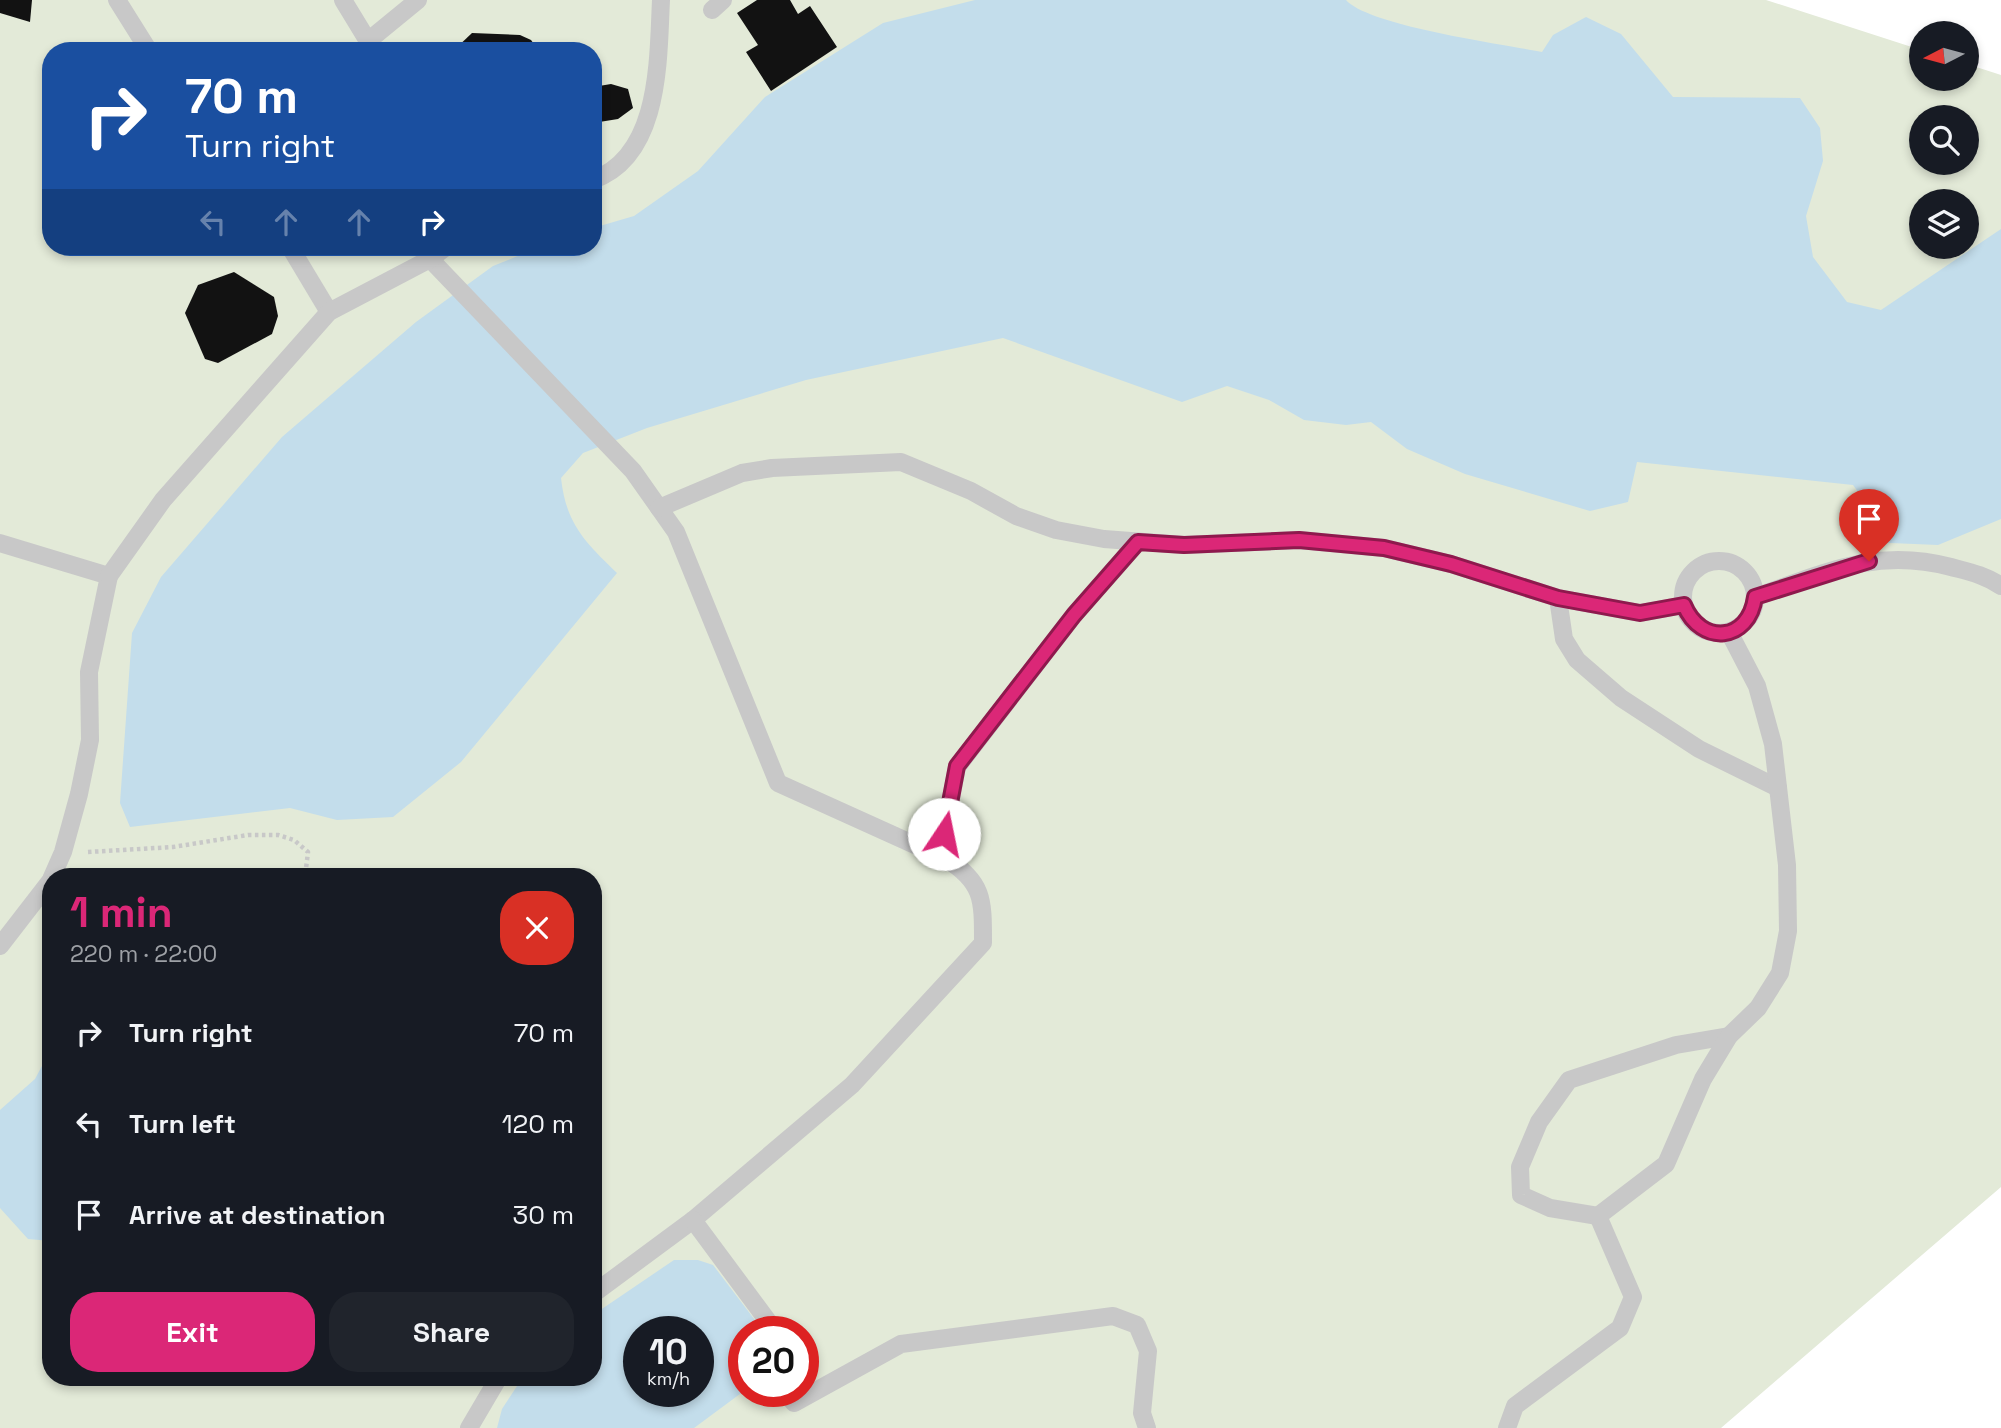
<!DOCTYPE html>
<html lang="en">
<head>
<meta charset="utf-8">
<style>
  :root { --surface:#171b24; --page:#20242c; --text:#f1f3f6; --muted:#9ea1a6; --accent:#db2777 }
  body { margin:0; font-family:"Space Grotesk",sans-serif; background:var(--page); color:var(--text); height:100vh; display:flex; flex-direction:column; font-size:26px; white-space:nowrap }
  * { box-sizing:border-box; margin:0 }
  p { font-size:23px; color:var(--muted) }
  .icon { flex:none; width:38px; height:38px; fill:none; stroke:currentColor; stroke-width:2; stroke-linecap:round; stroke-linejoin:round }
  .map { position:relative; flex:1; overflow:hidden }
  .details { position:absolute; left:42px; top:868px; width:560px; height:518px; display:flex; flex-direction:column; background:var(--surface); border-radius:28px; box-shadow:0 4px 10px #0003 }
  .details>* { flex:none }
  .banner { position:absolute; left:42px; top:42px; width:560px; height:214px; border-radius:28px; box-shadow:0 4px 10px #0003; background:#1a4fa0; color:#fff; overflow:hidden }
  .needle { width:46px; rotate:264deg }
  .buttons { position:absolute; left:1909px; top:21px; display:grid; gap:14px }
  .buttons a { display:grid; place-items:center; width:70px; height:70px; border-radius:50%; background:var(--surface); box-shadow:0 4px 10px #0003; font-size:35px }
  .speed { position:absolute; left:623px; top:1316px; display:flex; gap:14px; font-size:35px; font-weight:700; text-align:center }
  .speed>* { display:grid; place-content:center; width:91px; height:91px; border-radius:50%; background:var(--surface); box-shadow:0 4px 10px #0003; line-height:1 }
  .speed small { font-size:18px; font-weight:400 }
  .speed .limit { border:10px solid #d22; background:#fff; color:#111 }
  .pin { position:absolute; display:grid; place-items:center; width:60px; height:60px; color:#fff; margin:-72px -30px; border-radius:50% 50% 50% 0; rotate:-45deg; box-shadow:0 0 7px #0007 }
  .pin .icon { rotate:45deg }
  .me { position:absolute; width:77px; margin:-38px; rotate:11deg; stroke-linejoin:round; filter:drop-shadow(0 0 5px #0008) }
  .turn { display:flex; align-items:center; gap:24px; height:147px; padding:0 28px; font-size:32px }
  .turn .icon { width:91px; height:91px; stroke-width:2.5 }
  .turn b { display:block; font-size:49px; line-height:60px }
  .lanes { display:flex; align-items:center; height:66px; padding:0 28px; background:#0003; justify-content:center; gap:35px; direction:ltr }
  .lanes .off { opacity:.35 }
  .round { display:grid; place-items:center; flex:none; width:74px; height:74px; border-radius:28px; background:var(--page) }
  .summary { display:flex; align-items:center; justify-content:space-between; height:119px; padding:0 28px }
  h1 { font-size:42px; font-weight:700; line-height:52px; color:var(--accent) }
  .action { display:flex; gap:14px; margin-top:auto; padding:14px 28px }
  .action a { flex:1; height:80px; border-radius:28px; background:var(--accent); color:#fff; font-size:28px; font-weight:700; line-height:80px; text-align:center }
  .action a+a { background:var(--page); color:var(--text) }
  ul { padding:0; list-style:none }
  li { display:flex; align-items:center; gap:21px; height:91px; padding:0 28px }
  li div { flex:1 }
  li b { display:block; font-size:26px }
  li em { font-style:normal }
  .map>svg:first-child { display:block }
</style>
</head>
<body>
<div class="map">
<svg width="2001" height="1428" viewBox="0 0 2001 1428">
  <rect width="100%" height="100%" fill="#fff"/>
  <path fill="#e3ead8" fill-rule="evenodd" d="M0 0H1766L1921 50 1922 79H1967V64L2001 75V1187L1721 1428H0ZM51 51H593V247H51ZM1922 117H1967V163H1922ZM1922 201H1967V247H1922ZM51 877H593V1377H51ZM639 1332H698V1391H639ZM744 1332H803V1391H744Z"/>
  <g fill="#c3ddeb" fill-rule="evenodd">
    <path d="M975 0H1346C1369 26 1502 44 1542 52L1553 35 1586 17 1621 34 1673 97 1800 98 1820 128 1823 161 1806 216 1813 257 1847 302 1881 310 2001 229V519L1938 545 1867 542 1861 496 1853 485 1637 462 1628 502 1590 511 1465 474 1407 449 1371 422 1346 425 1304 420 1269 400 1227 386 1182 402 1003 338 806 380 647 428 583 453 561 478C566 524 585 542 617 573L461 762 393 817 337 820 290 808 130 827 120 803 132 633 161 577 282 437 416 322 493 266 540 247H593V228L634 216 698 171 765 97 883 23Z"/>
    <polygon points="51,1049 51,1241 28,1239 0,1208 0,1110 35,1079"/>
    <path d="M674 1260H698L713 1265 764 1332H744V1391L694 1428H497L502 1409 523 1377H593V1315ZM639 1332H698V1391H639Z"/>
  </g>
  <g fill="#121212">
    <polygon points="0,0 32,0 30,22 0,13"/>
    <polygon points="757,0 790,0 798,14 810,6 837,47 771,91 746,52 758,45 737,13"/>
    <polygon points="472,33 520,35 531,40 539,51 453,51"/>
    <polygon points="611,84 628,89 633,108 618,119 593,123 593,87"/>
    <polygon points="234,272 274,297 278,316 272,334 218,363 205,359 185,313 198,285"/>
  </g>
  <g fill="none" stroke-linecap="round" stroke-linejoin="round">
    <polyline stroke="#c8c8c8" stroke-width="4.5" stroke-dasharray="3.5 3.5" stroke-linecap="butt" points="88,852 173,847 248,835 278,835 294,840 308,852 305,877"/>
    <g stroke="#c8c8c8" stroke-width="18">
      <polyline points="117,0 149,51"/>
      <polyline points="343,0 374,51"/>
      <polyline points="712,10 723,0"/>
      <polyline points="368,41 418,0"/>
      <path d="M593 180C661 156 658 59 661 0"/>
      <polyline points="290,247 329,312"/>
      <path d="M430 259 633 471 676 532 778 783 946 859C984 882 983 901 983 943L852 1085 693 1220 593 1294"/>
      <polyline points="659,508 742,473 772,468 901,462 971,491 1016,516 1056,530 1104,539 1184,545 1299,540 1384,548 1451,564 1558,598 1640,613 1684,605"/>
      <polyline points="0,543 109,576 89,672 90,740 79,794 63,852 52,877"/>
      <circle cx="1719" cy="597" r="36"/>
      <polyline points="109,576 163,500 329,312 430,259 446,247"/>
      <path d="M1755 597C1824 573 1876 547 1951 567 1970 572 1985 575 2001 586"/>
      <polyline points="1558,598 1564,639 1577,660 1621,698 1699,749 1778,788"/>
      <polyline points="940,856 957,767 1074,615 1138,542"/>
      <polyline points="0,946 51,880"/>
      <polyline points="1598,1216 1550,1208 1521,1195 1520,1167 1539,1122 1569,1080 1676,1045 1729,1036"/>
      <polyline points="693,1220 776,1332"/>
      <polyline points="784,1391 794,1403 901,1344 1113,1316 1137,1325 1148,1351 1142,1413 1147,1428"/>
      <polyline points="469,1428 499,1377"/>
      <polyline points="1507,1428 1515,1406 1620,1328 1633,1297 1598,1216 1666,1164 1703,1079 1729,1036 1758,1008 1780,973 1788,931 1787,865 1773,744 1757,686 1729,632"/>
    </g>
  </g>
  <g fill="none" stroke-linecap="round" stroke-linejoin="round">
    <defs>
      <path id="route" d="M944 834 957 766 1074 615 1138 542 1184 545 1299 540 1384 548 1451 564 1558 598 1640 613 1684 605C1701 646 1749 642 1755 597L1869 561"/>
    </defs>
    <use href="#route" stroke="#8e194d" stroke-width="18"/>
    <use href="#route" stroke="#db2777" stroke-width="12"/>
  </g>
</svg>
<div class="buttons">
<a><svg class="needle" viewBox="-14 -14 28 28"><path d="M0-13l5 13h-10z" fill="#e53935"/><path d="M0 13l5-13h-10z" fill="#9ea1a6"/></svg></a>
<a><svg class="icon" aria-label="search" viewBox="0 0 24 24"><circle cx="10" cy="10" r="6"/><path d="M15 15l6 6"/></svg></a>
<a><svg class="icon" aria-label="layers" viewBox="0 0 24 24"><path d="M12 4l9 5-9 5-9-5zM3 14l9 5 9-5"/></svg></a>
</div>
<div class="speed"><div>10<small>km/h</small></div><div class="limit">20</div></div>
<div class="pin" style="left:1869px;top:561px;background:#d93025"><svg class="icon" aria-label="arrive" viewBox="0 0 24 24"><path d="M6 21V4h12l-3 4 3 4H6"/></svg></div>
<svg class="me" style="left:944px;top:834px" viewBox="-20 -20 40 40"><circle r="19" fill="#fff"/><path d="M0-13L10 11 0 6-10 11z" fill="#db2777"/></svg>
<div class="banner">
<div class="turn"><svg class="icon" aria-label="right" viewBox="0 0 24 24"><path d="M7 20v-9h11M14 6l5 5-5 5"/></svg><div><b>70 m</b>Turn right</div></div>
<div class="lanes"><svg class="icon off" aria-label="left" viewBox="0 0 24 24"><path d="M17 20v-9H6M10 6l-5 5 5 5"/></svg><svg class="icon off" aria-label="ahead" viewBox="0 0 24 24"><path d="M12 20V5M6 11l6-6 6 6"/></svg><svg class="icon off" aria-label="ahead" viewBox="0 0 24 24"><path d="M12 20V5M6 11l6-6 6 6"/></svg><svg class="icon" aria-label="right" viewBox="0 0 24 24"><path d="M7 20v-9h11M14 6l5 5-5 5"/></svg></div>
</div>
<section class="details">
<div class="summary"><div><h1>1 min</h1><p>220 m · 22:00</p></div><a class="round" style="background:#d93025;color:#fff"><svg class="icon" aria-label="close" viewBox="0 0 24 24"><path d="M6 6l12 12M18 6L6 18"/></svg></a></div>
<ul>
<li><svg class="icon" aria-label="right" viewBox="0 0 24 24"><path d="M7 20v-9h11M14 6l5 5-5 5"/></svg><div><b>Turn right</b></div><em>70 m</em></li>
<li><svg class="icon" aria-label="left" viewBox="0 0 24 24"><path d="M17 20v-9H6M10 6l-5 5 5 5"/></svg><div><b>Turn left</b></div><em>120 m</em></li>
<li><svg class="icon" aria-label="arrive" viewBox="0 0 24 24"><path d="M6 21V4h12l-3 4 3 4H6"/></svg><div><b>Arrive at destination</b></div><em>30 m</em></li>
</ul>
<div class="action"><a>Exit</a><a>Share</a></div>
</section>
</div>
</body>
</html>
